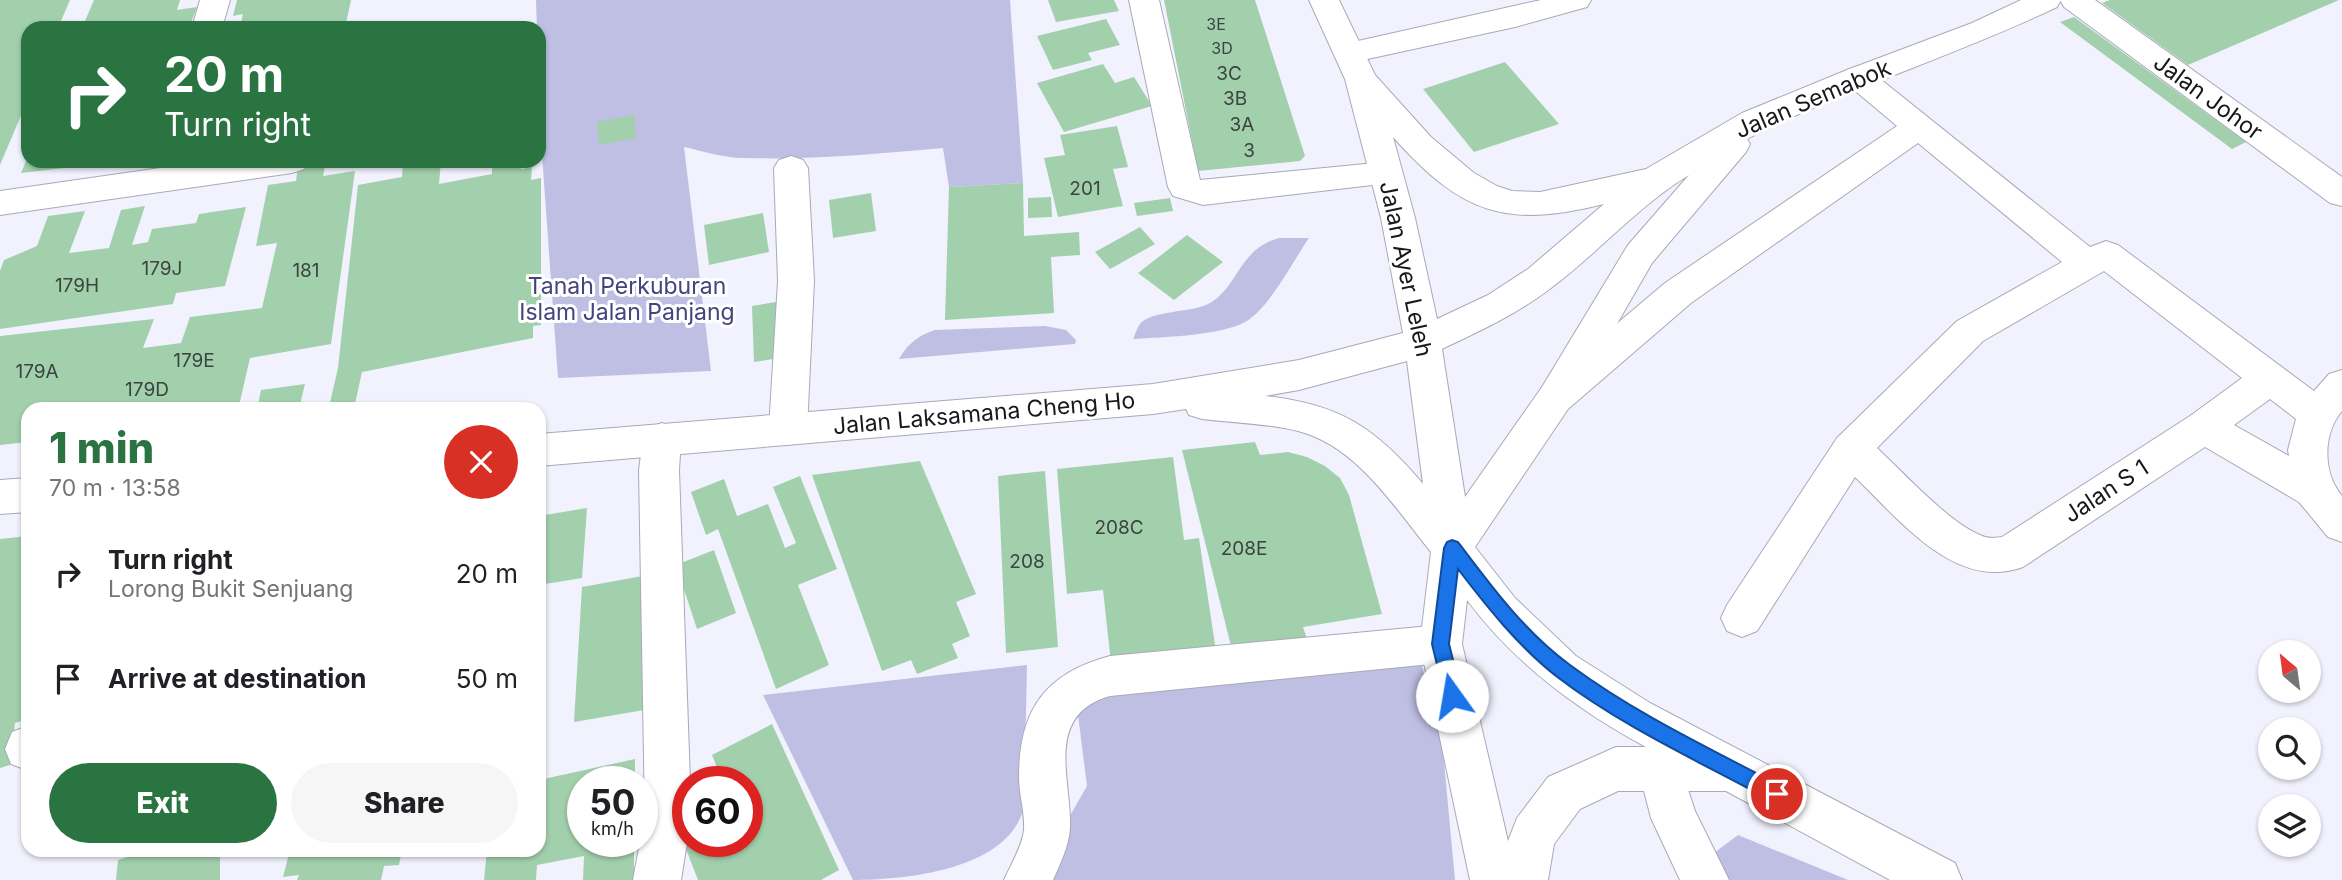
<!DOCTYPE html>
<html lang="en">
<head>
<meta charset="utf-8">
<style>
  :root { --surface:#fff; --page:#f6f6f6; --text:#202124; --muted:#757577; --accent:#2a7442 }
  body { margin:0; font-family:Inter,sans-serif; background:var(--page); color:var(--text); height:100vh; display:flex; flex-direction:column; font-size:26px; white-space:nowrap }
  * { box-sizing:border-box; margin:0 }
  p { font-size:23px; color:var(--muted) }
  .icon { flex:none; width:38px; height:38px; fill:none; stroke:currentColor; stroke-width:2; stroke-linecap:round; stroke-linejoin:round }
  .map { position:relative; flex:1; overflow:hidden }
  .sheet { position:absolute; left:21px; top:402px; width:525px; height:455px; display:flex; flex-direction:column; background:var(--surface); border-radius:21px; box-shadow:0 2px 5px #0004 }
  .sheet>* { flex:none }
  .guide { position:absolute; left:21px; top:21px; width:525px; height:147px; border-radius:21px; box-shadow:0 2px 5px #0004; background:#2a7442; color:#fff; overflow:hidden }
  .needle { width:46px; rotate:331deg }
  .controls { position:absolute; left:2258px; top:640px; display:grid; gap:14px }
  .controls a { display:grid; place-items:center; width:63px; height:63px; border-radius:50%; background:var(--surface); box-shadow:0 2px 5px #0004; font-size:35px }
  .speed { position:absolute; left:567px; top:766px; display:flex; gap:14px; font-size:35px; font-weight:700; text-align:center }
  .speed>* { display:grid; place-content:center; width:91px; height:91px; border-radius:50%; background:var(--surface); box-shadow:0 2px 5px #0004; line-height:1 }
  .speed small { font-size:18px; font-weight:400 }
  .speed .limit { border:10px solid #d22; background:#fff; color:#111 }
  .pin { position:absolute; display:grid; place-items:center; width:60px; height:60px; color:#fff; margin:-30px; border:4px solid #fff; border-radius:50%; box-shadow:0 2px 7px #0007 }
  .me { position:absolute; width:77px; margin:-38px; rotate:347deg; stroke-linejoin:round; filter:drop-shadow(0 0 5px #0008) }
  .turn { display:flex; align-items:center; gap:24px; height:147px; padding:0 28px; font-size:32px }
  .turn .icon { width:91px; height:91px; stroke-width:2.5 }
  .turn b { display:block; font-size:49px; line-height:60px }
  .round { display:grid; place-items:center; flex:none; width:74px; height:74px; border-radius:37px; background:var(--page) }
  .summary { display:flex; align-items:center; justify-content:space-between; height:119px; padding:0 28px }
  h1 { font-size:42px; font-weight:800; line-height:52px; color:var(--accent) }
  .action { display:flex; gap:14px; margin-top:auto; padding:14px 28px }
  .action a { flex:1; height:80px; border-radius:42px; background:var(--accent); color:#fff; font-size:28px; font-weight:800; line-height:80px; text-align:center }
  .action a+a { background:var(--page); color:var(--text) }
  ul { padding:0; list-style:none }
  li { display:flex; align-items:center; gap:21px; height:105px; padding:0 28px }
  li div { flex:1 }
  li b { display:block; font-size:26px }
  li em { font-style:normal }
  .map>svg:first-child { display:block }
</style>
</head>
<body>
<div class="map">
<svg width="2342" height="880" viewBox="0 0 2342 880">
  <rect width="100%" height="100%" fill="#f1f2fe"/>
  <g fill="#bfbfe4">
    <path d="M536 0H1010L1023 183 949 187 943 148C876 154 810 160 743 158 723 158 703 151 684 147L711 371 558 378 540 127Z"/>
    <path d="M1279 238H1309C1293 261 1273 301 1251 318 1230 336 1162 337 1133 339 1135 335 1137 328 1140 324 1151 310 1191 313 1208 304 1238 289 1238 249 1279 238Z"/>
    <path d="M1045 326 1066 330 1076 340 1075 344 899 359C908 343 918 336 935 330Z"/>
    <polygon points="1419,654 1443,751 1455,880 1041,880 1064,826 1087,786 1076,699"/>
    <path d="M1027 665 1024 807C1009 870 906 880 853 880L763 695Z"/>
    <polygon points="1738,835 1848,880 1722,880 1714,853"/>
  </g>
  <g fill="#a3d0ac">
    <polygon points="0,0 70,0 58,28 28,28 28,99 0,165"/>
    <polygon points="94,0 180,0 177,10 197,7 189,28 82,28"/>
    <polygon points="237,0 351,0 345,28 240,27 243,14 233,16"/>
    <polygon points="1048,0 1114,0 1119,11 1056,22"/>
    <polygon points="1164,0 1255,0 1305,156 1300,161 1198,171"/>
    <polygon points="2110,0 2339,0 2188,65 2102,3"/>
    <polygon points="2074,17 2246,142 2232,149 2060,22"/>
    <polygon points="1106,19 1120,45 1088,53 1092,60 1053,70 1037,36"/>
    <polygon points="1505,62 1559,124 1474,152 1423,89"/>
    <polygon points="1103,64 1115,83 1134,77 1152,106 1064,132 1037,83"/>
    <polygon points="634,115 636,138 599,145 597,122"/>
    <polygon points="1117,126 1128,167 1113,169 1123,206 1058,217 1044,158 1065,155 1060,135"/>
    <polygon points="26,161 107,161 107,163 21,173"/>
    <polygon points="326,161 323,176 355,171 331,344 250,358 238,410 28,410 28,442 0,445 0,336 154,319 143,348 181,343 190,317 262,308 277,243 256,246 268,185 296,181 298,166"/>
    <polygon points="403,161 441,161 439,184 492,174 492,161 521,161 521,169 532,167 531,180 541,178 541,325 533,326 533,338 362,372 355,404 329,407 338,368 358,185 402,177"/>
    <polygon points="1023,183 1024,236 1079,232 1080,255 1051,257 1054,313 945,320 949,187"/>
    <polygon points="871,193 876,231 833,238 829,200"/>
    <polygon points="1051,197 1052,217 1028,218 1028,198"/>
    <polygon points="1170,198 1173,211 1137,216 1134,203"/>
    <polygon points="145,206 132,245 148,242 152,229 196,223 199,214 246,207 225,286 176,293 173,304 0,329 0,271 4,260 37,246 48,216 85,211 69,253 109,248 121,210"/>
    <polygon points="763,213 769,252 709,265 704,225"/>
    <polygon points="1140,227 1155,244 1110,269 1095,252"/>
    <polygon points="1187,235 1223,262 1174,300 1138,273"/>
    <polygon points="776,302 780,358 754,362 752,306"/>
    <polygon points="305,384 299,409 257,410 261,390"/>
    <polygon points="1255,442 1260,455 1288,452 1307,457 1325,466 1340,478 1349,495 1382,614 1303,627 1308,642 1233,654 1182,450"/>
    <polygon points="1173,457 1184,540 1199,538 1217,658 1111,663 1103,590 1067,594 1057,469"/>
    <polygon points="920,461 976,594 956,602 970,636 952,644 958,658 917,674 911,660 882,671 812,475"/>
    <polygon points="1045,471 1058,647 1006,653 998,476"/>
    <polygon points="800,476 837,569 798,585 829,665 776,689 718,529 706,535 691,492 724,479 737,516 768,504 785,548 796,543 773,487"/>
    <polygon points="587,508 582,578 539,585 539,516"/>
    <polygon points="28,536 28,719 15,723 10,765 0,768 0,539"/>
    <polygon points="714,550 736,613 697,629 676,565"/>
    <polygon points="648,575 644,710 574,722 582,587"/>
    <polygon points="772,724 839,870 821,880 698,880 682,839 688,836 688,842 747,842 747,782 723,782 712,755"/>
    <polygon points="635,759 635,782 583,782 583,842 634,842 634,880 583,880 584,856 537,865 536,880 484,880 487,850 539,850 539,780"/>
    <polygon points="150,850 220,850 220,880 116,880 118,860"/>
    <polygon points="290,850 402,850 399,865 384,866 381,880 297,880 299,875 283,877"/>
  </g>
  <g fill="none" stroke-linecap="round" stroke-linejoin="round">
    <defs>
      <g id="minor">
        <polygon points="200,0 230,0 222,28 192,28"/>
        <polygon points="1129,0 1159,0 1200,180 1386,162 1398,166 1403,174 1398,182 1203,205 1173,196 1168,187"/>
        <polygon points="1541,0 1591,0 1587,7 1515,27 1349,63 1338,60 1334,53 1338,46 1349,43"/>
        <polygon points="2060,0 2095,0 2342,177 2342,206 2330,203 2064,7"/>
        <path d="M1858 66 1869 70 2090 247 2106 241 2118 245 2314 391 2329 374 2342 370V411C2322 435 2323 473 2342 496V542L2328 537 2299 502 2205 447 2023 567C1955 592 1899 519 1855 477L1757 631 1742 637 1727 631 1721 618 1727 605 1837 438 1957 321 2062 262 1918 143 1691 303 1568 409 1555 413 1542 409 1536 398 1542 387 1665 283 1897 126 1847 84 1842 77 1847 70ZM2104 271 2242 378 2190 416 2002 537C1994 538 1988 539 1980 535 1947 521 1905 474 1877 448L1983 341ZM2270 399 2296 419 2288 450 2289 456 2234 425Z"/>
        <polygon points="791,156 803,160 808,168 814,281 807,429 802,440 788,445 774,440 769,429 778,281 774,168 779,160"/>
        <polygon points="209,161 308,161 304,169 292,173 0,215 0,191"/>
        <polygon points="662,423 676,428 681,439 679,470 690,782 688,836 681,880 633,880 645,816 639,470 643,439 648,428"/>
        <path d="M1441 625 1456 630 1462 644 1456 658 1441 663 1110 696C1043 715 1072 781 1070 828 1069 846 1060 864 1053 880H1004C1011 864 1022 847 1024 830 1025 812 1019 795 1019 777 1019 709 1046 673 1110 656Z"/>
        <polygon points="28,726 28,770 27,770 11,764 5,749 12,732"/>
        <polygon points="1660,746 1676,753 1695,811 1729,880 1680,880 1651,818 1638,768 1644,753"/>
      </g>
      <g id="major">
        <path d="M1309 0H1339L1375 75 1431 137 1474 173 1497 186 1512 191 1540 192 1646 169 1742 113 1847 70 1972 23 2021 0H2061L2057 7C1984 42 1909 68 1835 99 1805 112 1775 123 1747 139L1750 144 1746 152 1652 263 1568 409 1475 547 1515 598 1576 656 1650 703 1955 863 1962 880H1890L1726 791H1618L1580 809 1554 844 1548 880H1470L1420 644 1431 552C1395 508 1357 446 1298 431 1268 423 1233 423 1202 419L1189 415 1186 409 1153 414 539 466V434L1153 384 1299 360 1403 333 1381 218 1345 79ZM1393 137C1461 213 1504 229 1604 204L1528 269 1488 295 1437 319 1415 218ZM1689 175 1628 245 1542 387 1465 497 1442 349C1480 331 1517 314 1551 288 1599 252 1638 206 1689 175ZM1407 361 1423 484C1375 427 1339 404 1265 396L1299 390ZM1467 600C1514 663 1577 710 1646 747H1616L1548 777 1517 818 1508 841 1462 644Z"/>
        <polygon points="28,478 28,512 0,514 0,480"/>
      </g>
    </defs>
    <use href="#minor" stroke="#a9a9b7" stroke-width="2"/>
    <use href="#major" stroke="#a9a9b7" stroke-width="2"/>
    <use href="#minor" fill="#fff" fill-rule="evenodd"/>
    <use href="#major" fill="#fff" fill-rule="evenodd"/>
  </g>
  <path fill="#1a73e8" stroke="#114b97" stroke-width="2" d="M1452 540 1458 542C1491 586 1525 632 1570 665 1636 714 1711 749 1783 787L1786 794 1783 800 1777 803 1770 800C1698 761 1621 726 1556 676 1518 646 1487 607 1458 569L1449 644 1462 696 1459 702 1452 705 1446 702 1432 644 1444 548 1447 542Z"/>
  <g text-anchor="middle" stroke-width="6" stroke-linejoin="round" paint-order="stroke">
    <g font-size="16" fill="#3a4540">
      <text x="1216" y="30">3E</text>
      <text x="1222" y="54">3D</text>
    </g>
    <g font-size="19" fill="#3a4540">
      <text x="1229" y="80">3C</text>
      <text x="1235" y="105">3B</text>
      <text x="1242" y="131">3A</text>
      <text x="1249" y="157">3</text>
      <text x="1085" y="195">201</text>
      <text x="162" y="275">179J</text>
      <text x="306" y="277">181</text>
      <text x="77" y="292">179H</text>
      <text x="194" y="367">179E</text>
      <text x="37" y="378">179A</text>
      <text x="147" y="396">179D</text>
      <text x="1119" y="534">208C</text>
      <text x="1244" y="555">208E</text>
      <text x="1027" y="568">208</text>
    </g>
    <g font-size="23" fill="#17171c" stroke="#fff">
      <text transform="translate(2208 97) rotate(36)" y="8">Jalan Johor</text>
      <text transform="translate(1813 99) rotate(-23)" y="8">Jalan Semabok</text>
      <text transform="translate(1406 269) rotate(78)" y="8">Jalan Ayer Leleh</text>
      <text transform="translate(984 413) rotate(-5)" y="8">Jalan Laksamana Cheng Ho</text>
      <text transform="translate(2106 491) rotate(-33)" y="8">Jalan S 1</text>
    </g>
    <g font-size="23" fill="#46427e" stroke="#fff">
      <text x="627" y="294">Tanah Perkuburan<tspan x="627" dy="26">Islam Jalan Panjang</tspan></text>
    </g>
  </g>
</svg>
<div class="controls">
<a><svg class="needle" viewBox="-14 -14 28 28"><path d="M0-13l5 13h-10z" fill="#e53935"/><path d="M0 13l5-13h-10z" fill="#757577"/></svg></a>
<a><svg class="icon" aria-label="search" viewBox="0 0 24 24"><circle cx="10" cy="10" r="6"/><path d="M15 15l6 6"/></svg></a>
<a><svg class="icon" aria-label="layers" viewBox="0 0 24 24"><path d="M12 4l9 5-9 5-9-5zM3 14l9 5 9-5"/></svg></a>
</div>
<div class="speed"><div>50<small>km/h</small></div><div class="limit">60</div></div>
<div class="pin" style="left:1777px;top:794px;background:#d93025"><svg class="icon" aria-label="arrive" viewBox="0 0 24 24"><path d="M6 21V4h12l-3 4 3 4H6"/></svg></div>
<svg class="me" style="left:1452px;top:696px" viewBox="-20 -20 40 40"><circle r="19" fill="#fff"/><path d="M0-13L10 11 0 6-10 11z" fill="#1a73e8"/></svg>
<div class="guide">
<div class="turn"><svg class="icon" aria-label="right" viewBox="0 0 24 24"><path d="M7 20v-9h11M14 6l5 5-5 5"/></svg><div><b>20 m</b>Turn right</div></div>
</div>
<section class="sheet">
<div class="summary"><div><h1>1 min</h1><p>70 m · 13:58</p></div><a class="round" style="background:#d93025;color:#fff"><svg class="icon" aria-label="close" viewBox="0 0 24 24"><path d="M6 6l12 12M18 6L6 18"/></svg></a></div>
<ul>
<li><svg class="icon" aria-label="right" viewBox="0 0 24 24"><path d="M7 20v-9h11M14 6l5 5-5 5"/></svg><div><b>Turn right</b><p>Lorong Bukit Senjuang</p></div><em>20 m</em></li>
<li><svg class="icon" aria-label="arrive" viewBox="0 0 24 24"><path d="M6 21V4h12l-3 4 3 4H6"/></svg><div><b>Arrive at destination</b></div><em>50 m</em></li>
</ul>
<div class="action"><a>Exit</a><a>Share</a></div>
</section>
</div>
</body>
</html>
